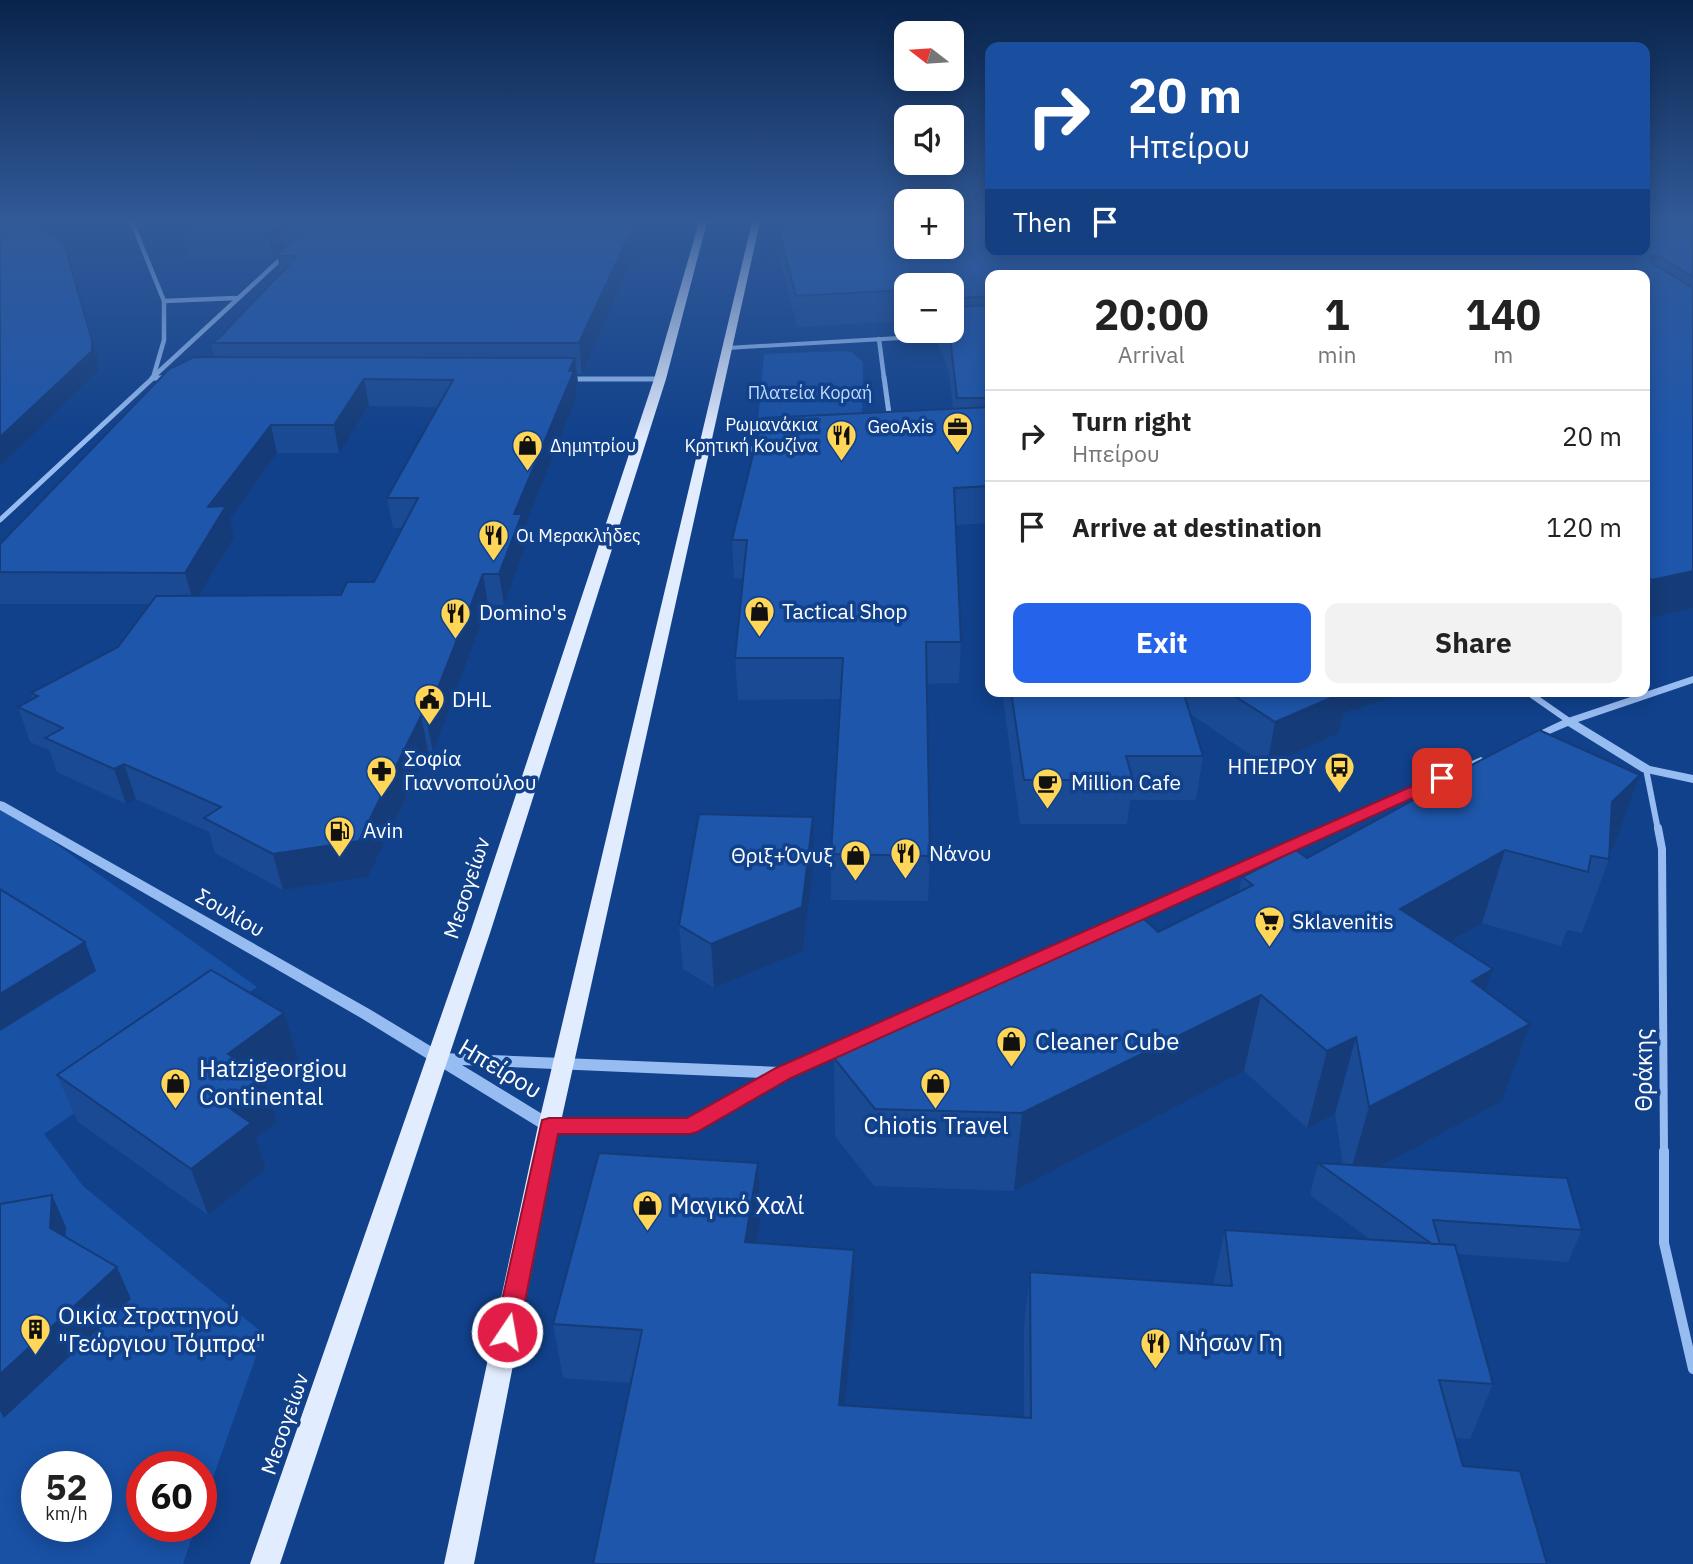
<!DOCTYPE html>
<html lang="en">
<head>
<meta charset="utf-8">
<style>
  :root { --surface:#fff; --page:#f2f2f2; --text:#222; --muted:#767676; --line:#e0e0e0; --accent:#2563eb }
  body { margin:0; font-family:"IBM Plex Sans",sans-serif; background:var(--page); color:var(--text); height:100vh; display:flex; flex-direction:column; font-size:26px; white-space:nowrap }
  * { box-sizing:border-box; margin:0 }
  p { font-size:23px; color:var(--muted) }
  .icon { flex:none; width:38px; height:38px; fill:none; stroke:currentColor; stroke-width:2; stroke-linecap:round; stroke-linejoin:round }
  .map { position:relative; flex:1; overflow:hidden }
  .panel { position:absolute; left:985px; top:270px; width:665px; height:427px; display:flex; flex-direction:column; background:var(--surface); border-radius:14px; box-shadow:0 4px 18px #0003 }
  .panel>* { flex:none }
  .hud { position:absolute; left:985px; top:42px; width:665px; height:214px; border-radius:14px; box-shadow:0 4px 18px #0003; background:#1a4fa0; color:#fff; overflow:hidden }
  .needle { width:46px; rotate:287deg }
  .controls { position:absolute; left:894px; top:21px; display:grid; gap:14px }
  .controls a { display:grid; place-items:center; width:70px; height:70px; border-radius:14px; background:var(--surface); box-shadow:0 4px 18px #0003; font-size:35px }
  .speed { position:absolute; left:21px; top:1451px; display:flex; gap:14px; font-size:35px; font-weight:700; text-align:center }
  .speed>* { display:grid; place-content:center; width:91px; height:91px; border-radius:50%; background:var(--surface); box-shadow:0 4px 18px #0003; line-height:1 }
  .speed small { font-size:18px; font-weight:400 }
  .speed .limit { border:10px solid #d22; background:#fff; color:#111 }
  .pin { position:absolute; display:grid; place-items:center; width:60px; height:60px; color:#fff; margin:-30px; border-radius:14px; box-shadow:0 4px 10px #0006 }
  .me { position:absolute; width:77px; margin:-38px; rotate:12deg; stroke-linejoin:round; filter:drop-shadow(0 0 5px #0008) }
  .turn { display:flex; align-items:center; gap:24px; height:147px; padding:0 28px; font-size:32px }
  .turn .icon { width:91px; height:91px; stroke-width:2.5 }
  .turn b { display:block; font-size:49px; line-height:60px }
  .then { display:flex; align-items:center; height:66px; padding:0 28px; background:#0003; gap:14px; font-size:26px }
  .eta { display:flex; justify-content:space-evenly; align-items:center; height:119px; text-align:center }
  .eta b { font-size:42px; font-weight:700; line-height:49px }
  .action { display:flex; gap:14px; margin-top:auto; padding:14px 28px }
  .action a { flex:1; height:80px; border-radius:14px; background:var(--accent); color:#fff; font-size:28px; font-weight:700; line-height:80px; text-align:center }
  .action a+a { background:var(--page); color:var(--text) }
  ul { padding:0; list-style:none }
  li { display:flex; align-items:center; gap:21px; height:91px; padding:0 28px; border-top:2px solid var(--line) }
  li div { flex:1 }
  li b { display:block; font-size:26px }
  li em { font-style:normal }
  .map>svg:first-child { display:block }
</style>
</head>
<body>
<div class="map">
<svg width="1693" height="1564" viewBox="0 0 1693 1564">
  <rect width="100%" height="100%" fill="#11418b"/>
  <g fill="#1951a5" fill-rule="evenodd">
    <polygon points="840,351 852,352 863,362 862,419 763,435 757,432 764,354"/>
    <path d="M0 804 257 987 44 1134 83 1186 264 1334 201 1511V1466H142V1526H196L183 1564H0ZM37 1466H96V1526H37Z"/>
  </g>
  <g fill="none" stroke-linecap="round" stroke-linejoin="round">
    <g stroke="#97bcf1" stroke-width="4.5">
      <polyline points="132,222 164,301 164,340 153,378"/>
      <polyline points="164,301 236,298"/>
      <polyline points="879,339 884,378"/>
      <polyline points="152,378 284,256"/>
      <polyline points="153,378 170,378"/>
    </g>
    <g stroke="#97bcf1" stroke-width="5">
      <polyline points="884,377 890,421"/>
      <polyline points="153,378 170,378"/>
      <polyline points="570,379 660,379"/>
      <polyline points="703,453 763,448"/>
      <polyline points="0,520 154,377"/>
    </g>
    <g stroke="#97bcf1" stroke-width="6">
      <polyline points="1526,691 1569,721"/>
      <polyline points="1646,769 1658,830"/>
    </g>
    <polyline stroke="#97bcf1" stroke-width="8" points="1658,828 1662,849 1664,1153"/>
    <polyline stroke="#97bcf1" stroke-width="10" points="1664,1151 1664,1243 1693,1369"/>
    <g fill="#97bcf1" fill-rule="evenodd">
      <polygon points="950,333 954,335 953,337 727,350 723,348 727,346"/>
      <polygon points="1693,676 1693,683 1578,722 1650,766 1693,775 1693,783 1642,772 1568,726 1533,741 1529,743 1523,739 1565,719"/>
      <path d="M1481 757 1487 761 1485 764 788 1077 690 1133 549 1132 543 1130 361 1018 0 810V801L4 802 371 1010 442 1053 781 1067ZM462 1065 762 1078 687 1121 552 1120Z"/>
    </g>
    <g fill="#e2ecff" fill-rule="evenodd">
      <polygon points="699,222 707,222 666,379 491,930 280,1564 250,1564 471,930 654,379"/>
      <polygon points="752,222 760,222 560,1126 474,1564 444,1564 538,1126"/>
    </g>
  </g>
  <g fill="#1a4a93" fill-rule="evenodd">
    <path d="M193 222H644L634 244 635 252 582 374H577L578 384 576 390V398L524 530 526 544 504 605H488L433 752 428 751 368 877 283 890 215 853 209 832 136 799 126 804 57 772 49 750 30 742 18 707 33 699 31 693 118 647 150 604H0V544L214 357 211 343 219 338 281 273 277 256 280 252 273 259H189L183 232ZM369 406 438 407 387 498 393 528H402L374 582 341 595 199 596 234 537 230 519 277 453H339Z"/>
    <polygon points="1693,222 1693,608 1645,619 1645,275 990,275 990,523 956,525 961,642 959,683 927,684 930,856 928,901 831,900 831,854 841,699 738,700 735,658 743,579 734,578 732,540 953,409 949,371 936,340 936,331 952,331 952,285 906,285 906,321 797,327 781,265 780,236 990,250 1645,250"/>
    <polygon points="1002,691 1415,691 1343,713 1339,733 1267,766 1189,713 1203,756 1196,800 1130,800 1127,824 1020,824"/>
    <polygon points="1460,771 1640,775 1614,847 1610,851 1609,859 1582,933 1567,930 1561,946 1482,923 1451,942 1485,991 1502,1101 1380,1167 1582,1230 1568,1262 1457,1254 1493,1384 1470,1439 1455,1438 1463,1466 1547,1564 630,1383 563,1378 553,1324 758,1163 761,1218 757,1243 854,1304 844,1405 1024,1417 1024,1327 1030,1272 1213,1285 1225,1230 1371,1240 1310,1195 1318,1163 1343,1165 1335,1114 1307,1128 1244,1071 1014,1191 874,1186 835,1136 834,1058 1158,932 1239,892 1242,877 1307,858 1459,776"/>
    <polygon points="814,860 803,951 714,988 683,969 679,925"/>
    <polygon points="298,1059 265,1083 277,1122 256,1138 266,1169 208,1215 77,1121 57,1075"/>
  </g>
  <g fill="#153c78">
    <polygon points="24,222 73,222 27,232"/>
    <polygon points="279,222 313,222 299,233 281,233 284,249 273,259 267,233"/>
    <polygon points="630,222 644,222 634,244 635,252 582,374 579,343"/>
    <polygon points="64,244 98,360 98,371 0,466 0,437"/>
    <polygon points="1657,255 1648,285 1650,257"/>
    <polygon points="575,358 578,384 576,390 576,398 524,530 526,544 504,605 499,574 514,514"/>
    <polygon points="364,379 369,406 339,453 334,425"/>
    <polygon points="271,425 277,453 230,519 234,537 194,604 185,573 208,507"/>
    <polygon points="1693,571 1693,608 1645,619 1645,600 1652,580"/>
    <polygon points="483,574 488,605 433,752 426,718"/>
    <polygon points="1330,691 1415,691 1343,713 1339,733 1267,766 1275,722"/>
    <polygon points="421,716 428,751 368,877 283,890 273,854"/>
    <polygon points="124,764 136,799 126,804 114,769"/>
    <polygon points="1640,775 1614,847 1603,858 1612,802"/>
    <polygon points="813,817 814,860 803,951 714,988 711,944"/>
    <polygon points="1505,850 1482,923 1379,984 1400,909"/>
    <polygon points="85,942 96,971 0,1031 0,994"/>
    <polygon points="1493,969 1467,1045 1472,981"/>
    <polygon points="1261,995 1244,1071 1014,1191 1022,1113"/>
    <polygon points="284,1013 298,1059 265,1083 277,1122 256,1138 266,1169 208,1215 191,1169 225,1105 228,1054"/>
    <polygon points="1530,1024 1502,1101 1348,1184 1347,1184 1369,1107"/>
    <polygon points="1356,1037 1335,1114 1307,1128 1327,1051"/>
    <polygon points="758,1163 761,1218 748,1297 745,1242"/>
    <polygon points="52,1195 66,1227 65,1259 50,1228"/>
    <polygon points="854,1250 854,1304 840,1459 839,1405"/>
    <polygon points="117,1267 131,1299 4,1418 0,1411 0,1374"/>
  </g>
  <g fill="#1e56ab" stroke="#153c78" stroke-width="2">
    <polygon points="0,222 32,222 64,244 92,340 92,351 0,437"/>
    <polygon points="193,222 279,222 267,233 183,232"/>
    <polygon points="293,222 630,222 628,226 633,226 579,343 211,343 219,338 297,256 277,256 299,233 281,233"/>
    <polygon points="783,222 906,222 906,247 952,247 952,222 990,222 990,250 1645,250 1645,222 1693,222 1693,277 1657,255 1650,257 1652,263 1693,288 1693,571 1652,580 1645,575 1645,275 990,275 990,296 952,299 952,285 906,285 906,290 796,296 780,236"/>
    <polygon points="990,305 990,398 957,398 950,338 947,331 952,331 952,307"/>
    <polygon points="194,357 575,358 569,371 574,371 514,514 522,514 499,574 483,574 426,718 421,716 359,841 273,854 204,818 221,807 124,764 114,769 45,738 63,728 18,707 38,696 31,693 118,647 156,596 341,595 347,582 374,582 418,498 387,498 453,380 364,379 334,425 271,425 208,507 226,506 185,573 0,572 0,544 169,369"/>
    <polygon points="990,407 990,486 954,488 961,642 926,642 930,856 831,854 843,658 735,658 747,540 732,540 762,418"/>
    <polygon points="1011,691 1183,691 1203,756 1126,756 1133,780 1024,780"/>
    <polygon points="1227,691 1347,691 1275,722"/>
    <polygon points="1539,730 1640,775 1612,802 1609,859 1591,856 1588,872 1505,850 1400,909 1493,969 1472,981 1530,1024 1369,1107 1356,1037 1327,1051 1261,995 1022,1113 875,1109 834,1058 1143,918 1158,932 1253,885 1242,877 1296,850 1307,858 1463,773 1460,771"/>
    <polygon points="699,814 813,817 802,907 711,944 679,925"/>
    <polygon points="0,889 85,942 0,994"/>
    <polygon points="211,970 284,1013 228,1054 262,1076 225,1105 251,1123 191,1169 57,1075"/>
    <polygon points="599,1153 758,1163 745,1242 854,1250 839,1405 1031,1418 1030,1272 1232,1286 1225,1230 1455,1245 1493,1384 1439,1380 1463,1466 1520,1471 1547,1564 593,1564 642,1330 553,1324"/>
    <polygon points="1318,1163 1567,1178 1582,1230 1433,1220 1440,1244 1432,1244"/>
    <polygon points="52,1195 50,1228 117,1267 0,1374 0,1204"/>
  </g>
  <linearGradient id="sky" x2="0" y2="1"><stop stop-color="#09244c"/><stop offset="0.5" stop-color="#325a98"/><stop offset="1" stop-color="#325a98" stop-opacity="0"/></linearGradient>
  <rect width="1693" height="441" fill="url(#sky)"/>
  <polygon fill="#e11d48" stroke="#92132f" stroke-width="2" points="1442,773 1450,778 1448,782 791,1078 697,1132 690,1134 558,1134 519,1332 515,1340 507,1343 498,1340 495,1332 542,1120 549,1118 687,1118 776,1068"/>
  <defs>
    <symbol id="office-pin" viewBox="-11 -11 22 30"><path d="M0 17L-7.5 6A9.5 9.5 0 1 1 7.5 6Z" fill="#ffd658" stroke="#11418b"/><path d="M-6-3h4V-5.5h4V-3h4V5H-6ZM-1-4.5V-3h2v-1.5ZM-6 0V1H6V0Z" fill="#111"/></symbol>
    <symbol id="restaurant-pin" viewBox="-11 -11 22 30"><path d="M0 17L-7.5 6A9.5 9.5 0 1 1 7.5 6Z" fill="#ffd658" stroke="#11418b"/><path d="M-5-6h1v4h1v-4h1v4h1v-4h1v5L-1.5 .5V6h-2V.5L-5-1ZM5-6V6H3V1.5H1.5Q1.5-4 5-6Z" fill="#111"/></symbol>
    <symbol id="shop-pin" viewBox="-11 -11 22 30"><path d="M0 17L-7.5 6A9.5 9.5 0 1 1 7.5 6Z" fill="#ffd658" stroke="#11418b"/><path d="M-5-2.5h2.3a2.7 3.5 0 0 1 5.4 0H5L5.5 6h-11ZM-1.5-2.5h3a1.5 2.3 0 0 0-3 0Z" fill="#111"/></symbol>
    <symbol id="civic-pin" viewBox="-11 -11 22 30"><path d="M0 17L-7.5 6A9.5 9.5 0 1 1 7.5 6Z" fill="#ffd658" stroke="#11418b"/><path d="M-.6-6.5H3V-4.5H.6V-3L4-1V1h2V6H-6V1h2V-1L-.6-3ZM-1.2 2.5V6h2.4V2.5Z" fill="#111"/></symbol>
    <symbol id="bus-pin" viewBox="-11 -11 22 30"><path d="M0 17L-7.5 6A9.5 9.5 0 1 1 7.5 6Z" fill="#ffd658" stroke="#11418b"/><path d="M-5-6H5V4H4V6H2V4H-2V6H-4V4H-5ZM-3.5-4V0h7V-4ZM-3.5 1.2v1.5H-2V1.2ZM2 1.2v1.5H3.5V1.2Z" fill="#111"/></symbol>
    <symbol id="pharmacy-pin" viewBox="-11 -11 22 30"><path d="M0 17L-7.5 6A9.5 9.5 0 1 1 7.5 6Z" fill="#ffd658" stroke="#11418b"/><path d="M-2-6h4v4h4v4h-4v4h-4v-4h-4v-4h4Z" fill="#111"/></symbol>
    <symbol id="cafe-pin" viewBox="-11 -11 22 30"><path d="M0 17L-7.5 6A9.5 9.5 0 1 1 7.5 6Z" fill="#ffd658" stroke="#11418b"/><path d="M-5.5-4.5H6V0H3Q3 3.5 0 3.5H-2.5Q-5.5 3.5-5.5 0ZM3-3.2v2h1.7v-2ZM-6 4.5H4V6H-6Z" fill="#111"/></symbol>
    <symbol id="fuel-pin" viewBox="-11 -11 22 30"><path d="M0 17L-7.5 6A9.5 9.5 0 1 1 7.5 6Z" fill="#ffd658" stroke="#11418b"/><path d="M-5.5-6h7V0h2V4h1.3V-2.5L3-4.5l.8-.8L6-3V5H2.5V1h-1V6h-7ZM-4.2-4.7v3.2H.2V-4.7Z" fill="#111"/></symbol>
    <symbol id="supermarket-pin" viewBox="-11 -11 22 30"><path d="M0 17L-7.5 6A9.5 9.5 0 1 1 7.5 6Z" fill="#ffd658" stroke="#11418b"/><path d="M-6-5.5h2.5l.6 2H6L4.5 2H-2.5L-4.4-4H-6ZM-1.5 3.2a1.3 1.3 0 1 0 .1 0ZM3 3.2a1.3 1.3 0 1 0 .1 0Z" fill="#111"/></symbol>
    <symbol id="building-pin" viewBox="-11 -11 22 30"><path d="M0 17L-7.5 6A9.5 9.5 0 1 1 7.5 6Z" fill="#ffd658" stroke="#11418b"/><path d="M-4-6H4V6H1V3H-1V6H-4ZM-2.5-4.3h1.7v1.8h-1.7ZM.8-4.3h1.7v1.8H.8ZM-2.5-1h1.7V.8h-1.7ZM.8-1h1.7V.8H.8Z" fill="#111"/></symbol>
  </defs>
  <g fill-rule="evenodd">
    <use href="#office-pin" x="940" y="410" width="35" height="47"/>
    <use href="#restaurant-pin" x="824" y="418" width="35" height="47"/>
    <use href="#shop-pin" x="510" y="428" width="35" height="47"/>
    <use href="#restaurant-pin" x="476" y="518" width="35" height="47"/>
    <use href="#shop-pin" x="742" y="594" width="35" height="47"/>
    <use href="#restaurant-pin" x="438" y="596" width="35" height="47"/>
    <use href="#civic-pin" x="412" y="682" width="35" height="47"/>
    <use href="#bus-pin" x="1322" y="750" width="35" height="47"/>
    <use href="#pharmacy-pin" x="364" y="754" width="35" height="47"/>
    <use href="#cafe-pin" x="1030" y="766" width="35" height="47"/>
    <use href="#fuel-pin" x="322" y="814" width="35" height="47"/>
    <use href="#restaurant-pin" x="888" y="836" width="35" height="47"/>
    <use href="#shop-pin" x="838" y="838" width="35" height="47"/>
    <use href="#supermarket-pin" x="1252" y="904" width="35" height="47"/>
    <use href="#shop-pin" x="994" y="1024" width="35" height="47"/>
    <use href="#shop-pin" x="158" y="1066" width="35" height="47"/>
    <use href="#shop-pin" x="918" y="1066" width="35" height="47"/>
    <use href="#shop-pin" x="630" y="1188" width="35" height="47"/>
    <use href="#building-pin" x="18" y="1312" width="35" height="47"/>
    <use href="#restaurant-pin" x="1138" y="1326" width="35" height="47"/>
  </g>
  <g text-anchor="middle" stroke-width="7" stroke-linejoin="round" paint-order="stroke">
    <g font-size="18" fill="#bed8fd" stroke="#11418b">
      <text x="810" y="399">Πλατεία Κοραή</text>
    </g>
    <g font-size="18" fill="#fff" stroke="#11418b" text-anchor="end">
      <text x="818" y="431">Ρωμανάκια<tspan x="818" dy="21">Κρητική Κουζίνα</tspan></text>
      <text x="934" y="433">GeoAxis</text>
      <text x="550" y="452" text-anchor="start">Δημητρίου</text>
      <text x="516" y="542" text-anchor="start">Οι Μερακλήδες</text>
    </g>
    <g font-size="21" fill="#fff" stroke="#11418b" text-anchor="start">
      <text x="782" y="619">Tactical Shop</text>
      <text x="479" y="620">Domino's</text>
      <text x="452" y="707">DHL</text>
      <text x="404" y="766">Σοφία<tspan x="404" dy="24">Γιαννοπούλου</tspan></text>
      <text x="1317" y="774" text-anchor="end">ΗΠΕΙΡΟΥ</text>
      <text x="1071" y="790">Million Cafe</text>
      <text x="363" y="838">Avin</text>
      <text x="929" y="861">Νάνου</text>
      <text x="833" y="863" text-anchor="end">Θριξ+Όνυξ</text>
      <text x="1292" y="929">Sklavenitis</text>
    </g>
    <g font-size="21" fill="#fff" stroke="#11418b">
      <text transform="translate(467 888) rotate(-72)" y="7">Μεσογείων</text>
      <text transform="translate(230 913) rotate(30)" y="7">Σουλίου</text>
      <text transform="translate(285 1424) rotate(-71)" y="7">Μεσογείων</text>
    </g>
    <g font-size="24" fill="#fff" stroke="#11418b" text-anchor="start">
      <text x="1035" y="1050">Cleaner Cube</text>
      <text x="199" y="1077">Hatzigeorgiou<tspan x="199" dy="28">Continental</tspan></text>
      <text x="936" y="1134" text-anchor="middle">Chiotis Travel</text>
      <text x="670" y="1214">Μαγικό Χαλί</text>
      <text x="58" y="1324">Οικία Στρατηγού<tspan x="58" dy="28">"Γεώργιου Τόμπρα"</tspan></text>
      <text x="1178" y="1351">Νήσων Γη</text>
    </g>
    <g font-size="24" fill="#fff" stroke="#11418b">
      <text transform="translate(500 1069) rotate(31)" y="8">Ηπείρου</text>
      <text transform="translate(1644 1070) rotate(-90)" y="8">Θράκης</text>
    </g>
  </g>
</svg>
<div class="controls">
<a><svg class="needle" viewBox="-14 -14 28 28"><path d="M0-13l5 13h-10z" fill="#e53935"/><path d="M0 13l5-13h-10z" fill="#767676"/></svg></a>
<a><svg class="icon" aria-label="sound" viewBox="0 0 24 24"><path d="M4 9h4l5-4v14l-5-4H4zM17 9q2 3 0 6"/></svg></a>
<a>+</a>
<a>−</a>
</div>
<div class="speed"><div>52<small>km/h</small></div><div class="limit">60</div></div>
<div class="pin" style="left:1442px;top:778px;background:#d93025"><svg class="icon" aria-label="arrive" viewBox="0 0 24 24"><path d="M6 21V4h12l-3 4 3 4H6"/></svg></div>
<svg class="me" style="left:507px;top:1332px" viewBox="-20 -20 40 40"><circle r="17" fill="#e11d48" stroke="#fff" stroke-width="3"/><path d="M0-11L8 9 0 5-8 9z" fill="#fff"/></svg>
<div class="hud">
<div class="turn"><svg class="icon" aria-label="right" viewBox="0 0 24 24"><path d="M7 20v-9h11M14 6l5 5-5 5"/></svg><div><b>20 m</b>Ηπείρου</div></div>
<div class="then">Then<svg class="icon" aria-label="arrive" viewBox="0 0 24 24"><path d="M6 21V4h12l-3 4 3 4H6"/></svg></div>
</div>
<section class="panel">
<div class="eta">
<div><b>20:00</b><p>Arrival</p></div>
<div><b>1</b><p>min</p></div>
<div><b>140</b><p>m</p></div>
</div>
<ul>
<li><svg class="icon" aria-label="right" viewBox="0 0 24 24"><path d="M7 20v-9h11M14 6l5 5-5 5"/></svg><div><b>Turn right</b><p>Ηπείρου</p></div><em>20 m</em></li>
<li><svg class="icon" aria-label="arrive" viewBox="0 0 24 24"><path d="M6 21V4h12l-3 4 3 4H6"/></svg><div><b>Arrive at destination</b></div><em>120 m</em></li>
</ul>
<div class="action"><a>Exit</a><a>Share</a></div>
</section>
</div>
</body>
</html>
